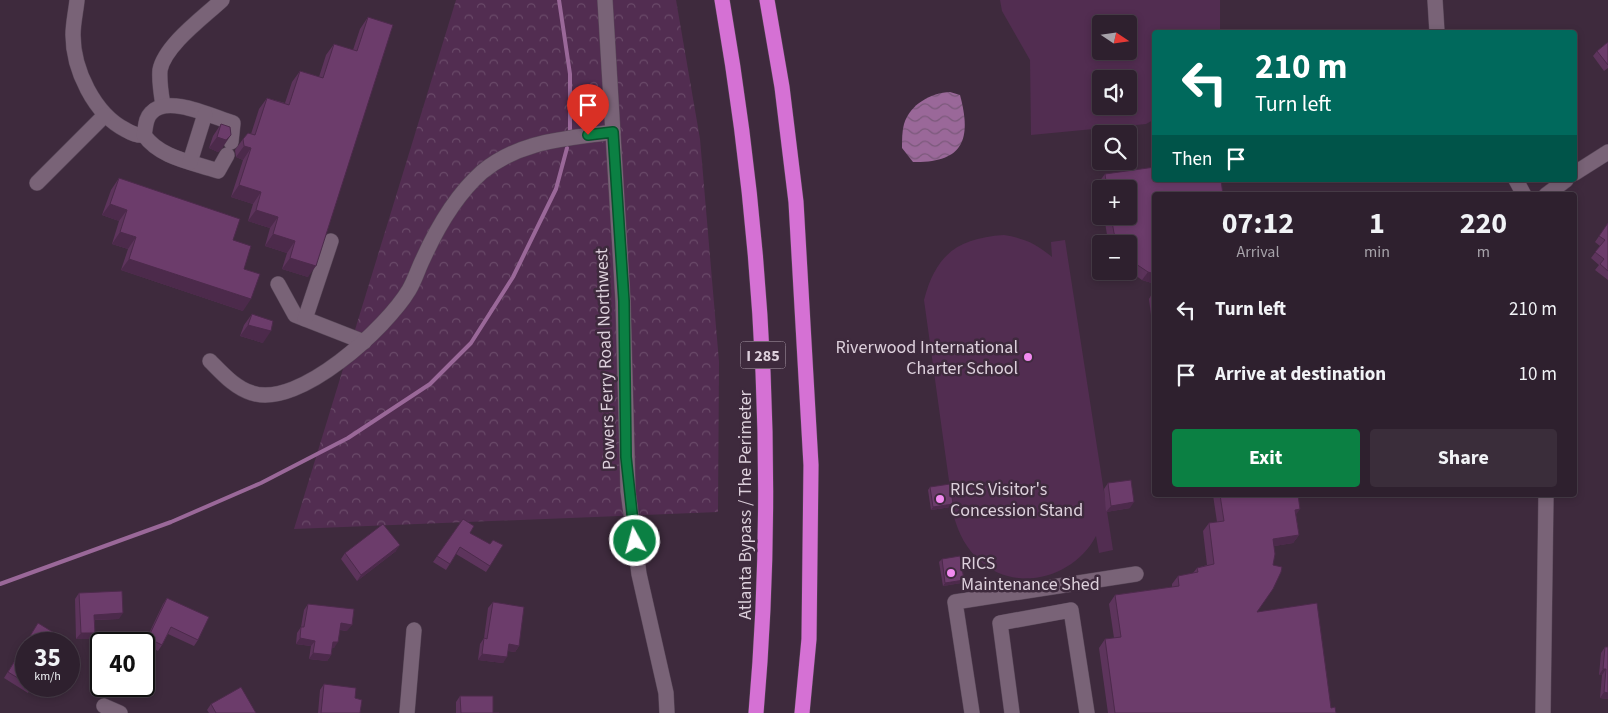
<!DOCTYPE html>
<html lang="en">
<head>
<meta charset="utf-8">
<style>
  :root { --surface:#2e202e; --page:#3a2d3a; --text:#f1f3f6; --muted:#a7a3aa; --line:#493e4a; --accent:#0b8043 }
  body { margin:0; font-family:"Source Sans 3",sans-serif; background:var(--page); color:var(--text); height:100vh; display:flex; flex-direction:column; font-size:19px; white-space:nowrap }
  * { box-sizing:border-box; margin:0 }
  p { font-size:16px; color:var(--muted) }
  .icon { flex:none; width:28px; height:28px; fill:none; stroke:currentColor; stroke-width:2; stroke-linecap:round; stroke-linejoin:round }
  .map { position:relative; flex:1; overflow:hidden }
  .details { position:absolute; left:1152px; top:192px; width:425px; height:305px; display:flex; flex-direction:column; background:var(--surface); border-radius:5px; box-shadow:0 2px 8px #0003,0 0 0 1px var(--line) }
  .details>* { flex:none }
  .banner { position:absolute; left:1152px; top:30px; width:425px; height:152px; border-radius:5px; box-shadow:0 2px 8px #0003,0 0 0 1px var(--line); background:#00695c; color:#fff; overflow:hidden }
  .needle { width:32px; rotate:103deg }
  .fabs { position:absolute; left:1092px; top:15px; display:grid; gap:10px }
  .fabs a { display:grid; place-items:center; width:45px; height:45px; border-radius:5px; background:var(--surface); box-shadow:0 2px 8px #0003,0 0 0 1px var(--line); font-size:25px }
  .speed { position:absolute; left:15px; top:632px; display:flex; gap:10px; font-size:25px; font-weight:700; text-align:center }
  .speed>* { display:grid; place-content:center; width:65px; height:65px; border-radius:50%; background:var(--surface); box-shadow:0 2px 8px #0003,0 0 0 1px var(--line); line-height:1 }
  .speed small { font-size:12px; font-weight:400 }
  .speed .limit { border:2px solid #111; border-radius:8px; background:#fff; color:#111 }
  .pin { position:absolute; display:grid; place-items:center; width:42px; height:42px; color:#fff; margin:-51px -21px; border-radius:50% 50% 50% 0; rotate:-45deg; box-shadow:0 0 5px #0007 }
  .pin .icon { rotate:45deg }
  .me { position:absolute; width:55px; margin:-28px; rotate:353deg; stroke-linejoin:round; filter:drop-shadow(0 0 4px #0008) }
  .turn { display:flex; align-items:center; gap:18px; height:105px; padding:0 20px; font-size:22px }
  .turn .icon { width:65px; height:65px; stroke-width:2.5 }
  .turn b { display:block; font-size:35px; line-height:42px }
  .then { display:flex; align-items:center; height:48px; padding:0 20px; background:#0003; gap:10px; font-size:19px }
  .eta { display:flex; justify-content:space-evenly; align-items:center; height:85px; text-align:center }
  .eta b { font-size:30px; font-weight:700; line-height:35px }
  .primary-button { display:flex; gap:10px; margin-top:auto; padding:10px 20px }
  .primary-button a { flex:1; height:58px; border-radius:5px; background:var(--accent); color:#fff; font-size:20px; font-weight:700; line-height:58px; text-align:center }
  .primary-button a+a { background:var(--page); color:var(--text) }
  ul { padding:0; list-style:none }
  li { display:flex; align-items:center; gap:15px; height:65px; padding:0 20px }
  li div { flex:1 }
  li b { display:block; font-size:19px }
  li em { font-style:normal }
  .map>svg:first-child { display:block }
</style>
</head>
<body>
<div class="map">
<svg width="1608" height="713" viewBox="0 0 1608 713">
  <defs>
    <pattern id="forest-crowns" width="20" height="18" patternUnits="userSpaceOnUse" patternTransform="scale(1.25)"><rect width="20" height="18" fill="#522d51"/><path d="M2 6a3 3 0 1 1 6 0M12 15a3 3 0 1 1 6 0" fill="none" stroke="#6a4a69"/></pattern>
    <pattern id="water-waves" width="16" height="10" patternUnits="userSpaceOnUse" patternTransform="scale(1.25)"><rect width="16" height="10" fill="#9a6899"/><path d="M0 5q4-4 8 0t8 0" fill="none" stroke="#7b597b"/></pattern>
  </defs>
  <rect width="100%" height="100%" fill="#3e2a3d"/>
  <g fill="#522d51" fill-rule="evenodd">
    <path d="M1000 0H1220V32H1155V119L1146 124 1031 135 1030 60 1002 11ZM1101 24H1129V51H1101ZM1101 79H1129V106H1101Z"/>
    <path d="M1004 235C1024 238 1037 244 1052 257L1051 242 1065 240 1113 550 1099 553 1096 536C1074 578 1015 594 979 560 966 548 959 534 954 517L924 300C936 254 958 238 1004 235Z"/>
  </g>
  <polygon fill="url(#forest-crowns)" points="456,0 676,0 700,139 719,362 718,512 294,529"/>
  <path fill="url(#water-waves)" d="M950 92 960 95C972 140 963 163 913 162L902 148C902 140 902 131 904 124 910 104 931 93 950 92Z"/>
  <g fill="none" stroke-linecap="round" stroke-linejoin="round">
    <g stroke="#9a6899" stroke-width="4">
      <polyline points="559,0 570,74 570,132"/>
      <polyline points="0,584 171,522 261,483 348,438 430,384 471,343 513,277 556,189 567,148"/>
    </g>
    <defs>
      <g id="minor">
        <path d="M77 0C76 11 73 23 73 35 73 69 94 114 126 130 131 133 138 136 144 135"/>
        <polyline points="605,0 623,301 628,491 639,574 666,693 667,713"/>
        <polyline points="1435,0 1437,32"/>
        <path d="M163 105C161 93 159 82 160 70 165 45 204 17 222 0"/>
        <path d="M227 155 218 171C192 162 160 158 144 135 146 127 145 119 151 113 167 94 213 117 233 123L231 142"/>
        <polyline points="190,162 205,114"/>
        <polyline points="1575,173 1608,152"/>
        <polyline points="1516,180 1524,195"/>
        <polyline points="37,183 105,115"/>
        <polyline points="1546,195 1566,180"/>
        <polyline points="278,284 295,315 364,342"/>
        <polyline points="305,319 331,241"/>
        <path d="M210 361C222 373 235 388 252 393 299 409 387 327 409 290 415 280 418 269 423 259 437 228 456 195 482 172 521 140 566 139 613 132"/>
        <polyline points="104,706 120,713"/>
        <polyline points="407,713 414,630"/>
        <polyline points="972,713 955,602 1136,574"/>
        <polyline points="1012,713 1000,623 1071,610 1087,713"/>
        <polyline points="1543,713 1546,495"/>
      </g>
      <g id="highway">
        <path d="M722 0C763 236 777 474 756 713"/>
        <polyline points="767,0 782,87 796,202 811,465 809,639 802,713"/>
      </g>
    </defs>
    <use href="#minor" stroke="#584758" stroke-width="16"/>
    <use href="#highway" stroke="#584758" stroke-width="16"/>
    <use href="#minor" stroke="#796377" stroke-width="15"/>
    <use href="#highway" stroke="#d571d4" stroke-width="15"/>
  </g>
  <g fill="#5d345c">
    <polygon points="368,17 308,277 282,269 287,253 265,246 270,228 248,221 253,204 231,197 243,160 236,157 235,150 243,139 251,134 259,109 267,98 285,103 292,82 300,71 319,77 326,55 334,44 353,50 360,29"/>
    <polygon points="1608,42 1608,68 1604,71 1593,56 1597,51"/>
    <polygon points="221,124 223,147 218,152 209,148 213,136"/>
    <polygon points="1105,174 1155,195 1155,284 1142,280 1129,271 1129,244 1109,244 1108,241 1104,216 1129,216 1129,189 1101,189 1101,196 1099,182"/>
    <polygon points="119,178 233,240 244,269 243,311 121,270 128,249 112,244 119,221 102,215 111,190"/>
    <polygon points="1608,223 1608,280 1595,270 1599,265 1591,258 1600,246 1595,242"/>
    <polygon points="1154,290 1155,331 1153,331 1149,299"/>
    <polygon points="252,314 263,343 240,336 244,325"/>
    <polygon points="1108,483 1130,508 1106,512 1104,489"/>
    <polygon points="930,487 953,504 951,507 931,510 928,490"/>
    <polygon points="1213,495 1298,495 1296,515 1299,535 1293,543 1274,546 1257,612 1331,708 1336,713 1108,713 1099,648 1105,639 1114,638 1109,604 1115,595 1172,587 1172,584 1178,576 1193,573 1197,568 1207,565 1203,531 1209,523 1217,522"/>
    <polygon points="463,519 470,533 490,566 486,572 456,554 446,570 433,562"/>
    <polygon points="396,551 357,581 341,559 345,553"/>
    <polygon points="942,559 961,583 943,586 939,562"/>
    <polygon points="79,593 119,619 95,620 91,639 76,639 75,599"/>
    <polygon points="167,598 198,640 194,646 168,634 162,645 158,651 144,644 163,604"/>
    <polygon points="493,602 519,646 515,652 508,651 503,663 478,660 480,644 484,638 488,608"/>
    <polygon points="308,604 347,631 340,630 334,648 332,648 331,655 327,661 309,659 311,646 296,644 297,633 301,627 304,610"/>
    <polygon points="38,623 26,644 26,686 32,686 28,693 4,678"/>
    <polygon points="1605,647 1608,647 1608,699 1600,698 1602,675 1599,675 1601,653"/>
    <polygon points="324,684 355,698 360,713 318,713 320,690"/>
    <polygon points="460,696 493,713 499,713 456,713 456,702"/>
    <polygon points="211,704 256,713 209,713 207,710"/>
  </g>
  <g fill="#4c2a4b">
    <polygon points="231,135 223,147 218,152 209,148 217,137"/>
    <polygon points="244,146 251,148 243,160 236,157"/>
    <polygon points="239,185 261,192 253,204 231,197"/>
    <polygon points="110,204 127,210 119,221 102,215"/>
    <polygon points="256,210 278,217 270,228 248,221"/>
    <polygon points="120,232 136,237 128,249 112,244"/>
    <polygon points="273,234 295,241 287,253 265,246"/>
    <polygon points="290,258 316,266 308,277 282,269"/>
    <polygon points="129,259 251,299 243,311 121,270"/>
    <polygon points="1148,272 1155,274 1155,284 1142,280"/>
    <polygon points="248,325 271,331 263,343 240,336"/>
    <polygon points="1134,502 1130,508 1106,512 1111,506"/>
    <polygon points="953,504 951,507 931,510 933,507"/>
    <polygon points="1300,509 1294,518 1295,510"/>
    <polygon points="1299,535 1293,543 1268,547 1273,539"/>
    <polygon points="400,545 396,551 357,581 361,575"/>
    <polygon points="964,580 961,583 943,586 945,583"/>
    <polygon points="123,613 119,619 90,620 94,615"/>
    <polygon points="341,623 352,625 347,631 337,629"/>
    <polygon points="81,633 95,633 91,639 76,639"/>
    <polygon points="300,638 315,641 311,646 296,644"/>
    <polygon points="333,642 338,642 334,648 329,648"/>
    <polygon points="509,644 519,646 515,652 504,650"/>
    <polygon points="313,653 331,655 327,661 309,659"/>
    <polygon points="482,654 507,657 503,663 478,660"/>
    <polygon points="1603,669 1606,669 1602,675 1599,675"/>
    <polygon points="1604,692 1608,693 1608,699 1600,698"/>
  </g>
  <g fill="#6c3c6b" stroke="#4c2a4b">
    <polygon points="368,17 393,25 316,266 290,258 295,241 273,234 278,217 256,210 261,192 239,185 251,148 244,146 243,139 248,133 255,135 267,98 289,105 300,71 323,78 334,44 357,51"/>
    <polygon points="1608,42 1608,65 1597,51"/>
    <polygon points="221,124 230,127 231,135 226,140 217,137"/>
    <polygon points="1155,167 1155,180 1221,180 1223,195 1155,195 1155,274 1148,272 1136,264 1129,257 1129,244 1119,244 1114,233 1111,216 1129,216 1129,189 1107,189 1105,174"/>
    <polygon points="119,178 240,219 233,240 251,246 244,269 260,274 251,299 129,259 136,237 120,232 127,210 110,204"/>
    <polygon points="1608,223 1608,271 1600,264 1604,259 1595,252 1605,240 1599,236"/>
    <polygon points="252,314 273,321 271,331 248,325"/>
    <polygon points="1131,480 1134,502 1111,506 1108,483"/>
    <polygon points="950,484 953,504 933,507 930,487"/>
    <polygon points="1220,495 1298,495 1300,509 1295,510 1299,535 1273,539 1275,554 1273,565 1282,567 1281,572 1273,589 1257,612 1317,603 1331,708 1335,707 1336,713 1115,713 1105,639 1121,637 1115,595 1179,586 1178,576 1198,572 1197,568 1214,564 1209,523 1224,521"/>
    <polygon points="463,519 474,526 470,533 490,544 493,540 503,545 490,566 460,547 450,564 437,556"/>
    <polygon points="383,524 400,545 361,575 345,553"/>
    <polygon points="960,556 964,580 945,583 942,559"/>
    <polygon points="122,591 123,613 94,615 95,633 81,633 79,593"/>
    <polygon points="167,598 209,617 198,640 171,627 162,645 148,638"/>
    <polygon points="493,602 524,607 519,646 509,644 507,657 482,654 484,638 487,639"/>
    <polygon points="308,604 354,609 352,625 341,623 338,642 333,642 331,655 313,653 315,641 300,638 301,627 304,627"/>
    <polygon points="38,623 61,637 58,644 26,644 26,683 8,672"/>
    <polygon points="1605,647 1608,647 1608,693 1604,692 1606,669 1603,669"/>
    <polygon points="324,684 356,688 355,698 362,700 360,713 321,713"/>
    <polygon points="241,687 256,713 216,713 211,704"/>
    <polygon points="460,696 493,696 493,713 499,713 461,713"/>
  </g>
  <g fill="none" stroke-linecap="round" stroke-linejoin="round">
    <defs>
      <polyline id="route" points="588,135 613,132 624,301 626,457 635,541"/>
    </defs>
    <use href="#route" stroke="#07532c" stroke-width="12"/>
    <use href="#route" stroke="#0b8043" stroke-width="9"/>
  </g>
  <g fill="#f38af1" stroke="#3e2a3d" stroke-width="2">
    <circle cx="1028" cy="357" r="5"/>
    <circle cx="940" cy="499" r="5"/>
    <circle cx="951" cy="573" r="5"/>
  </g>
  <g text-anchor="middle" stroke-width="5" stroke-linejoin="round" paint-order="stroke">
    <rect fill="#3e2a3d" stroke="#ad9eac" stroke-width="1" x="740.5" y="341.5" width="45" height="27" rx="4"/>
    <g font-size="16" font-weight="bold" fill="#ddd0dc">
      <text x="763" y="361">I 285</text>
    </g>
    <g font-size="18" fill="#ddd0dc" stroke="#3e2a3d" text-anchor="start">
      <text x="1018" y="353" text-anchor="end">Riverwood International<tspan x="1018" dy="21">Charter School</tspan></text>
      <text x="950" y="495">RICS Visitor's<tspan x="950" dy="21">Concession Stand</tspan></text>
      <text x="961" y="569">RICS<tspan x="961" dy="21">Maintenance Shed</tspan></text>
    </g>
    <g font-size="18" fill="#ddd0dc" stroke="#3e2a3d">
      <text transform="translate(605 359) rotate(-92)" y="6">Powers Ferry Road Northwest</text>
      <text transform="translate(745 505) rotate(-90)" y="6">Atlanta Bypass / The Perimeter</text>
    </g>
  </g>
</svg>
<div class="fabs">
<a><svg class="needle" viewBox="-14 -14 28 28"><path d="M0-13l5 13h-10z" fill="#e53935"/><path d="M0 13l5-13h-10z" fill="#a7a3aa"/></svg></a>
<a><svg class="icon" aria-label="sound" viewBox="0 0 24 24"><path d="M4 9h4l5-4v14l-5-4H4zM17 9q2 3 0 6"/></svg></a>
<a><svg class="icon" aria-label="search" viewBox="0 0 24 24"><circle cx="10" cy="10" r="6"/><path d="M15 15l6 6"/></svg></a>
<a>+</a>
<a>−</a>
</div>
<div class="speed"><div>35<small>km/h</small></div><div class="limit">40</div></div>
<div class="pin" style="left:588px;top:135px;background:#d93025"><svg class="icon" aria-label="arrive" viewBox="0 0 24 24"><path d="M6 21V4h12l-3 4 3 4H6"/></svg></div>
<svg class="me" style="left:635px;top:541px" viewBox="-20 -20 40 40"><circle r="17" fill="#0b8043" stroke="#fff" stroke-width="3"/><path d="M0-11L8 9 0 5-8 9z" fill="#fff"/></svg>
<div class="banner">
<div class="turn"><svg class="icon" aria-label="left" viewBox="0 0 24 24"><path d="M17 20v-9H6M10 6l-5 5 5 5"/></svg><div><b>210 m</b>Turn left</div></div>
<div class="then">Then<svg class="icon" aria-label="arrive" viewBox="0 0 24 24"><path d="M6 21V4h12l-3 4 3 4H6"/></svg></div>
</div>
<section class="details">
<div class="eta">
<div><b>07:12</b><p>Arrival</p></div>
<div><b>1</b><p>min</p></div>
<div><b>220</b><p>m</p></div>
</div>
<ul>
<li><svg class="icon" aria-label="left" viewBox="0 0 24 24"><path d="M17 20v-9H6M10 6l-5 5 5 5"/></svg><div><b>Turn left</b></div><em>210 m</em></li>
<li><svg class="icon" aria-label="arrive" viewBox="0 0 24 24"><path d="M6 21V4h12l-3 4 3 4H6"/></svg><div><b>Arrive at destination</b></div><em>10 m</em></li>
</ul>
<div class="primary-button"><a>Exit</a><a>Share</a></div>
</section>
</div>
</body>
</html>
